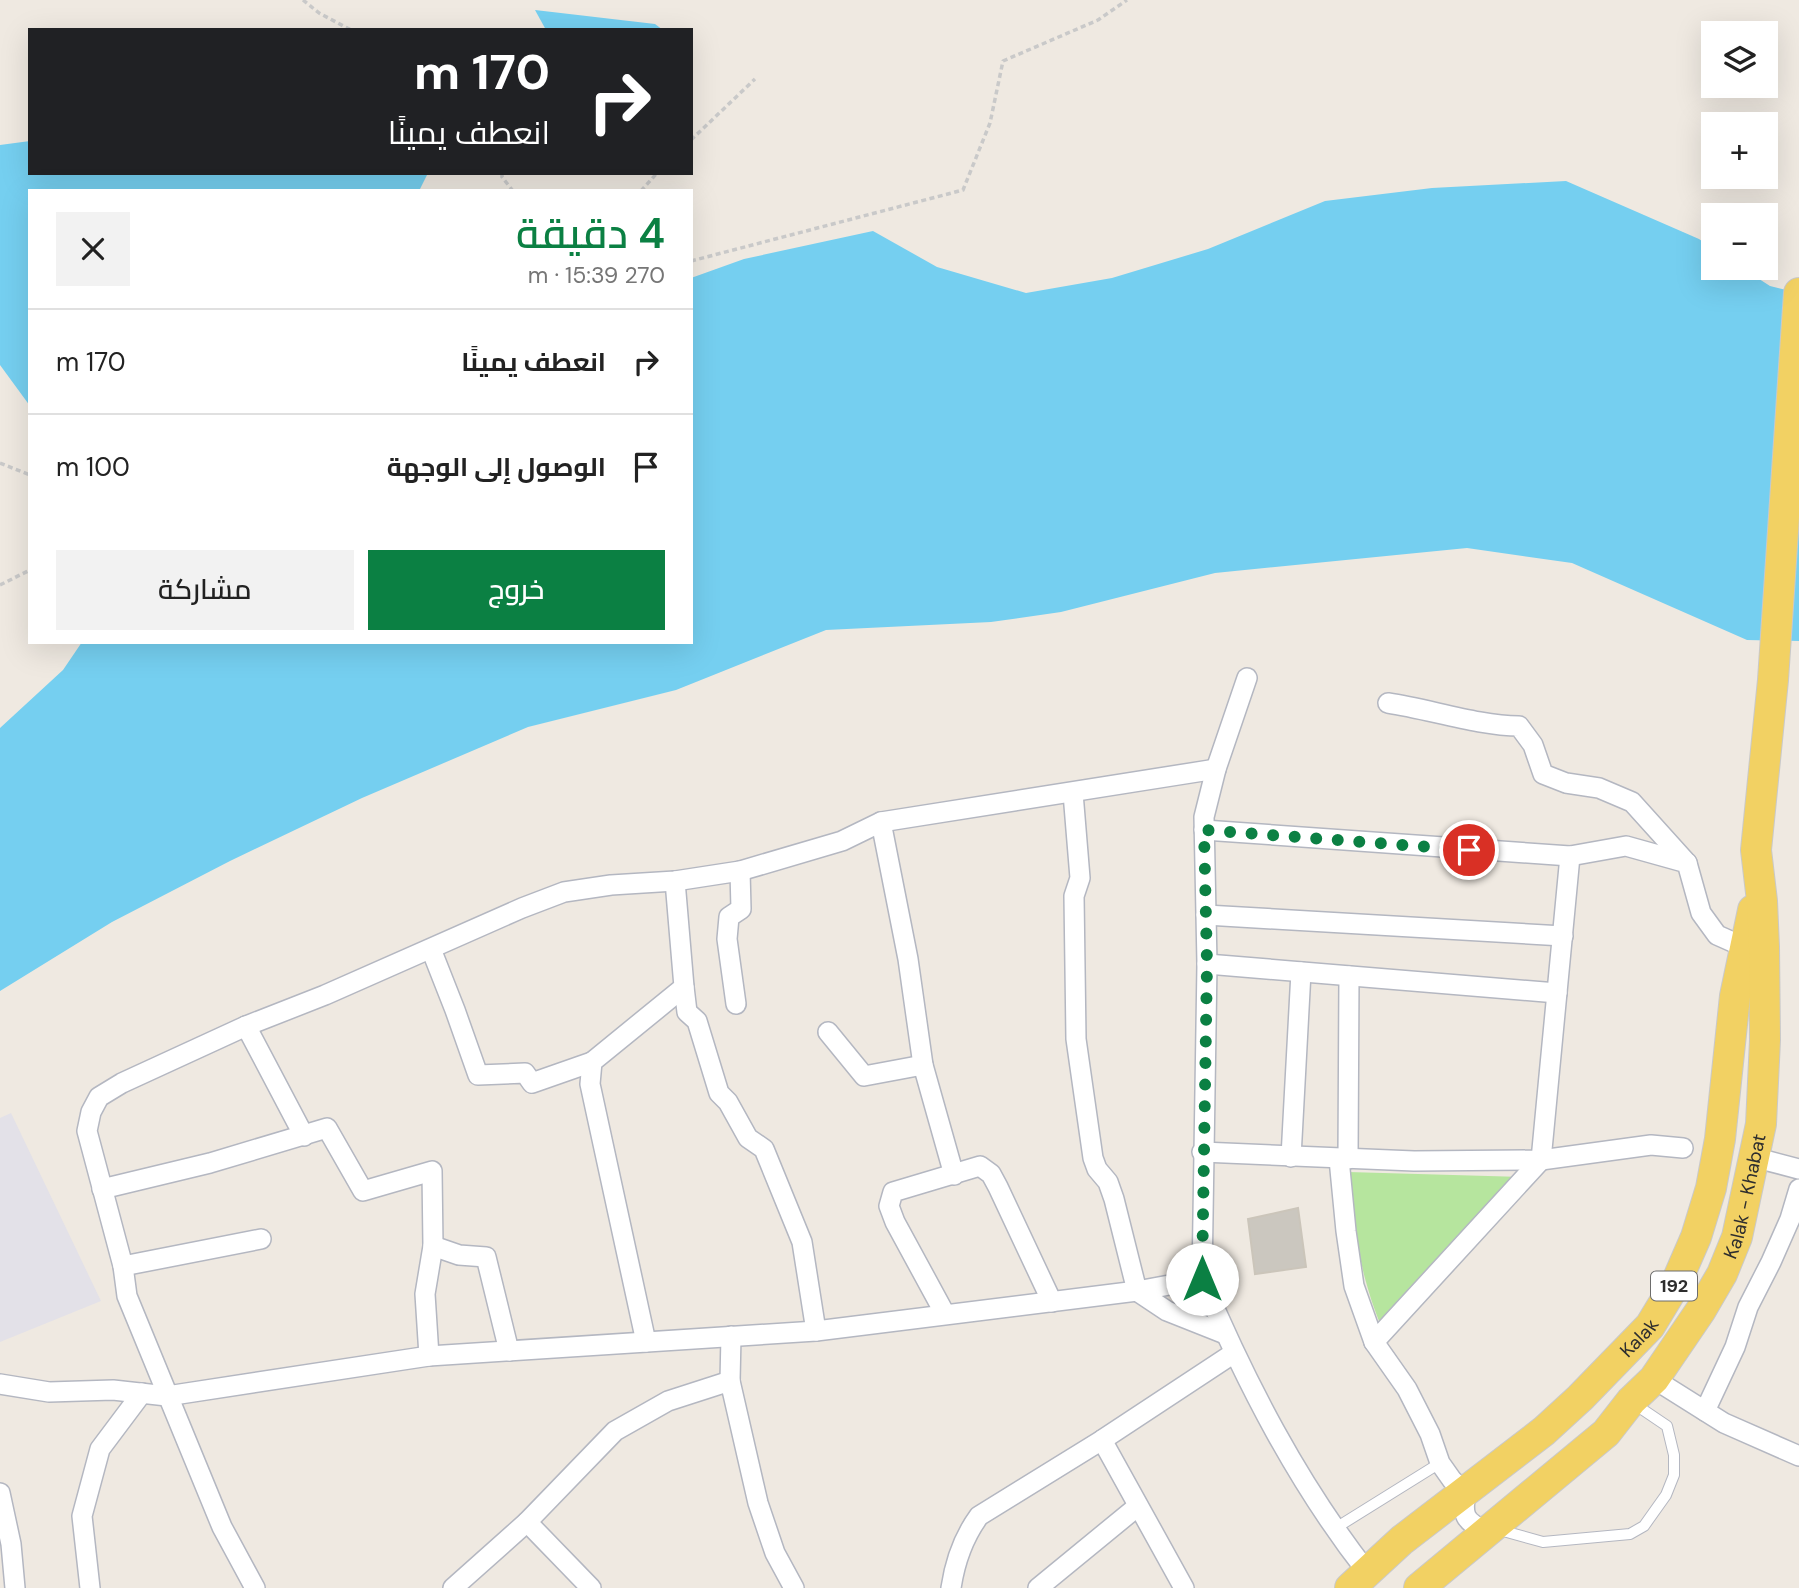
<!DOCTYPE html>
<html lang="ar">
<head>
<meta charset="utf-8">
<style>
  :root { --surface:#fff; --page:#f2f2f2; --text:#222; --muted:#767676; --line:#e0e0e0; --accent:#0b8043 }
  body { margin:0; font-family:"DM Sans",Cairo,sans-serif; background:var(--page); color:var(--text); direction:rtl; height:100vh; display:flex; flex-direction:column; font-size:26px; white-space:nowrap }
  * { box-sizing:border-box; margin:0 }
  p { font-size:23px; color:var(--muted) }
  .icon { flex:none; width:38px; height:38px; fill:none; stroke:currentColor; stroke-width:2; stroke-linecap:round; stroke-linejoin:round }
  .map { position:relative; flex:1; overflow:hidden; direction:ltr }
  .drawer { position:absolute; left:28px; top:189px; width:665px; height:455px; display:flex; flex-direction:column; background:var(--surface); border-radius:0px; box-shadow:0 7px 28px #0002; direction:rtl }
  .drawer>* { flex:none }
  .guide { position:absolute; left:28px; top:28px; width:665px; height:147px; border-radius:0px; box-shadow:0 7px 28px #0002; direction:rtl; background:#202124; color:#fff; overflow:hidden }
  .tools { position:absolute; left:1701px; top:21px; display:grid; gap:14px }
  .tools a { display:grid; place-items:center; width:77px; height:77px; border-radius:0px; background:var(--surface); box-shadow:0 7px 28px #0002; font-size:35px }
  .pin { position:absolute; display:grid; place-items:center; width:60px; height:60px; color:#fff; margin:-30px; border:4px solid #fff; border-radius:50%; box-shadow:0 2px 7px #0007 }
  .me { position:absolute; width:77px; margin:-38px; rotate:0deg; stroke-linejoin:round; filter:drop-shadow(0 0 5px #0008) }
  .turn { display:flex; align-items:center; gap:24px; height:147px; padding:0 28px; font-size:32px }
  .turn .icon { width:91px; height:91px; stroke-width:2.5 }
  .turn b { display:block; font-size:49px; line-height:60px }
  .round { display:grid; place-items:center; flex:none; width:74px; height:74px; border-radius:0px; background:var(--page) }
  .head { display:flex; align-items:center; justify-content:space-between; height:119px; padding:0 28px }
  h1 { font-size:42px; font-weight:600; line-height:52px; color:var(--accent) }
  .cta { display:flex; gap:14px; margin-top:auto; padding:14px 28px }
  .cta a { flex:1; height:80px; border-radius:0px; background:var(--accent); color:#fff; font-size:28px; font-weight:600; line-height:80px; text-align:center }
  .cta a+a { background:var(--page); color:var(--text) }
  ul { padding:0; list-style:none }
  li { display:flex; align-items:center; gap:21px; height:105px; padding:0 28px; border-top:2px solid var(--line) }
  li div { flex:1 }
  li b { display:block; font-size:26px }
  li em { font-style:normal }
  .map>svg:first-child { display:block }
</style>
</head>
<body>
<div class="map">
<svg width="1799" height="1588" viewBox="0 0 1799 1588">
  <rect width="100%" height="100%" fill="#efe9e1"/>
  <polygon fill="#e3e1e8" points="11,1113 101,1301 0,1342 0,1118"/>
  <path fill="#b6e59e" d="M1348 1172 1523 1177 1383 1331C1360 1276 1354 1231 1348 1172Z"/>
  <g fill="#75cff0">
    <polygon points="535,10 655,24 663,30 546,30"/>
    <polygon points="30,141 30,173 428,173 419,191 30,191 30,406 0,365 0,145"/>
    <polygon points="1566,181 1699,239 1713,249 1713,268 1742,268 1770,286 1799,293 1799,641 1747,640 1572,563 1467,548 1215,573 1061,612 991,622 826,630 676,690 528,727 362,798 230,861 112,922 0,991 0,728 63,670 82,642 691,642 691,278 744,259 873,231 937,267 1026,293 1112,278 1208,249 1325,201 1432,188"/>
  </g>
  <polygon fill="#cbc7bf" stroke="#cbc5ba" stroke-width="2" points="1298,1208 1306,1267 1255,1274 1248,1219"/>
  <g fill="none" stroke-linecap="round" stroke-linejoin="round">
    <defs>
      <g id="lane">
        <polyline points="1334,1529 1440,1463"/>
        <polyline points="1496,1529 1543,1542 1630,1534 1644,1526 1666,1495 1674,1475 1674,1455 1667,1426 1633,1403"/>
      </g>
      <g id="street">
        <path d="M1388 703C1429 709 1479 726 1519 726L1533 745 1543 774 1566 783 1599 788 1632 802 1687 863"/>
        <polyline points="1073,793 1080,878 1074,896 1076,1039 1093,1158 1097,1169 1108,1182 1114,1199 1137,1291 1167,1311 1225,1334"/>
        <polyline points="881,822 908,959 923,1065 954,1175"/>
        <polyline points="1204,830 1570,856 1626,846 1687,863 1701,913 1717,935 1744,947"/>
        <polyline points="1206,915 1563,936"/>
        <polyline points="431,949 455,1010 478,1075 525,1073 532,1083 592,1062"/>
        <polyline points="1207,964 1557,993"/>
        <polyline points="684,987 687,1012 697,1021 719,1093 728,1102 748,1138 764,1149 802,1242 816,1331"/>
        <polyline points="736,1004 727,939 729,917 741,909 740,871"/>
        <polyline points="246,1026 304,1136"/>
        <polyline points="828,1032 864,1076 923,1065"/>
        <polyline points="1202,1152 1414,1161 1541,1160 1651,1145 1683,1148"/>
        <polyline points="1291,1157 1301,972"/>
        <polyline points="1753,1157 1799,1169"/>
        <path d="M1339 1159 1346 1231 1354 1286 1374 1342 1407 1389 1430 1434 1440 1463 1452 1480 1466 1493C1462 1514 1464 1522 1485 1530L1493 1528"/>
        <polyline points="1348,1159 1349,976"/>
        <polyline points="102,1189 210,1163 327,1128 363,1191 432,1171 433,1246 425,1294 429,1356"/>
        <polyline points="433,1246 459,1255 486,1257 509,1351"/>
        <polyline points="123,1266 261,1239"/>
        <polyline points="1202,1279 1207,964 1204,817 1216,769 1247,678"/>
        <polyline points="945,1314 895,1222 889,1206 893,1192 980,1166 991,1174 998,1187 1052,1302"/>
        <polyline points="731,1336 730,1381 758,1503 775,1553 794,1588"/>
        <polyline points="646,1342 590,1084 592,1062 684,987 675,881"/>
        <polyline points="1374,1342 1541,1160 1570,856"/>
        <polyline points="1654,1379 1724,1423 1799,1456"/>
        <path d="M0 1384 49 1392 113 1390 167 1396 429 1356 816 1331 1137 1291 1202 1279C1246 1383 1298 1484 1368 1573"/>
        <polyline points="1705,1411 1735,1347 1748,1307 1771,1262 1790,1219 1799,1189"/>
        <polyline points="1102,1440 1184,1588"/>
        <polyline points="0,1493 11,1544 15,1588"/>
        <polyline points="527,1522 591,1588"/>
        <polyline points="90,1588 82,1516 100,1449 142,1393"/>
        <polyline points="255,1588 222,1527 127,1296 123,1266 87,1131 91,1112 99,1097 122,1083 246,1026 325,995 522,908 564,892 611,885 675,881 740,871 842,841 881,822 1216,769"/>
        <polyline points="453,1588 527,1522 615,1431 668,1401 730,1381"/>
        <path d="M951 1588C955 1561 963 1538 979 1516L1102 1440 1234 1353"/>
        <polyline points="1038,1588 1138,1506"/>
      </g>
      <g id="primary">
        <path id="s1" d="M1350 1588 1402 1540 1544 1431 1580 1398 1650 1326 1676 1283 1696 1237 1711 1188 1720 1139 1735 996 1753 910"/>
        <path id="s2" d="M1419 1588 1606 1433 1631 1401 1654 1379 1701 1310 1722 1274 1737 1237 1761 1124 1765 1040 1764 947 1762 901 1756 850 1773 680 1799 293"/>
      </g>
    </defs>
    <use href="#lane" stroke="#b4b7c1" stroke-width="12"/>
    <use href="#street" stroke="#b4b7c1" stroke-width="22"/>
    <use href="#primary" stroke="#c9c9c9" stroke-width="32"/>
    <g stroke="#c9c9c9" stroke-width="3.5" stroke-dasharray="5 3.5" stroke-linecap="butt">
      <polyline points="303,0 319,13 351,30"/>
      <polyline points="691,140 755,79"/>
      <polyline points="502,173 502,177 513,191"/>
      <polyline points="641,191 657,173"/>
      <polyline points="691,261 963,190 990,123 1003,61 1098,20 1127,0"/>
      <polyline points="0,463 30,475"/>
      <polyline points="0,585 30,570"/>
    </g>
    <use href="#lane" stroke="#fff" stroke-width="10"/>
    <use href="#street" stroke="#fff" stroke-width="19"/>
    <use href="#primary" stroke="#f2d163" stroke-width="30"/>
  </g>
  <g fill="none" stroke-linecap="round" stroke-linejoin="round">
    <polyline stroke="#0b8043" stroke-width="12" stroke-dasharray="0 21.6" points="1202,1279 1207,964 1204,830 1469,850"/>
  </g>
  <g text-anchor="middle" stroke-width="5" stroke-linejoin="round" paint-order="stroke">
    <rect fill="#fff" stroke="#6d6d6d" stroke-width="2" x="1651" y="1271.5" width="46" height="29" rx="5"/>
    <g font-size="18" font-weight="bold" fill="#2e2e2e">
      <text x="1674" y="1292">192</text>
    </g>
    <g font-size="19" fill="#2e2e2e" stroke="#fff">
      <text dy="7" stroke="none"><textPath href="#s2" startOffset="522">Kalak - Khabat</textPath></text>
      <text dy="7" stroke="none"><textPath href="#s1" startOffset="383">Kalak</textPath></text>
    </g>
  </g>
</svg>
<div class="tools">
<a><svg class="icon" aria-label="layers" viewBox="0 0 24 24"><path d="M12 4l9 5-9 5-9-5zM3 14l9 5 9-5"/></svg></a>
<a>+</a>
<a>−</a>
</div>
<div class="pin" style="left:1469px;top:850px;background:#d93025"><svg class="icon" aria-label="arrive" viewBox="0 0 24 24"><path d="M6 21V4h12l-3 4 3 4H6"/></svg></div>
<svg class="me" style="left:1202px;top:1279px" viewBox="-20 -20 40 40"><circle r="19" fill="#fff"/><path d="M0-13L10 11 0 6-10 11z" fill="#0b8043"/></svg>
<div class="guide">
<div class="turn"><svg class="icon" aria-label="right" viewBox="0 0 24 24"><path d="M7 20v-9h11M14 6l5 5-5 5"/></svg><div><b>170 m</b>انعطف يمينًا</div></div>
</div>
<section class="drawer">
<div class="head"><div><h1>4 دقيقة</h1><p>270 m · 15:39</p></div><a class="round"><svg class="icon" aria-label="close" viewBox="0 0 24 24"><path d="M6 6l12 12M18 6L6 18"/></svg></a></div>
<ul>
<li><svg class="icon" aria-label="right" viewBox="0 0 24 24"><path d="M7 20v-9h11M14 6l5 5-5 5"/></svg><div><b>انعطف يمينًا</b></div><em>170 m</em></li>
<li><svg class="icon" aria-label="arrive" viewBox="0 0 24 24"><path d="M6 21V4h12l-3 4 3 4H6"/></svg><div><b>الوصول إلى الوجهة</b></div><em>100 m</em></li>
</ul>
<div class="cta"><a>خروج</a><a>مشاركة</a></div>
</section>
</div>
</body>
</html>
